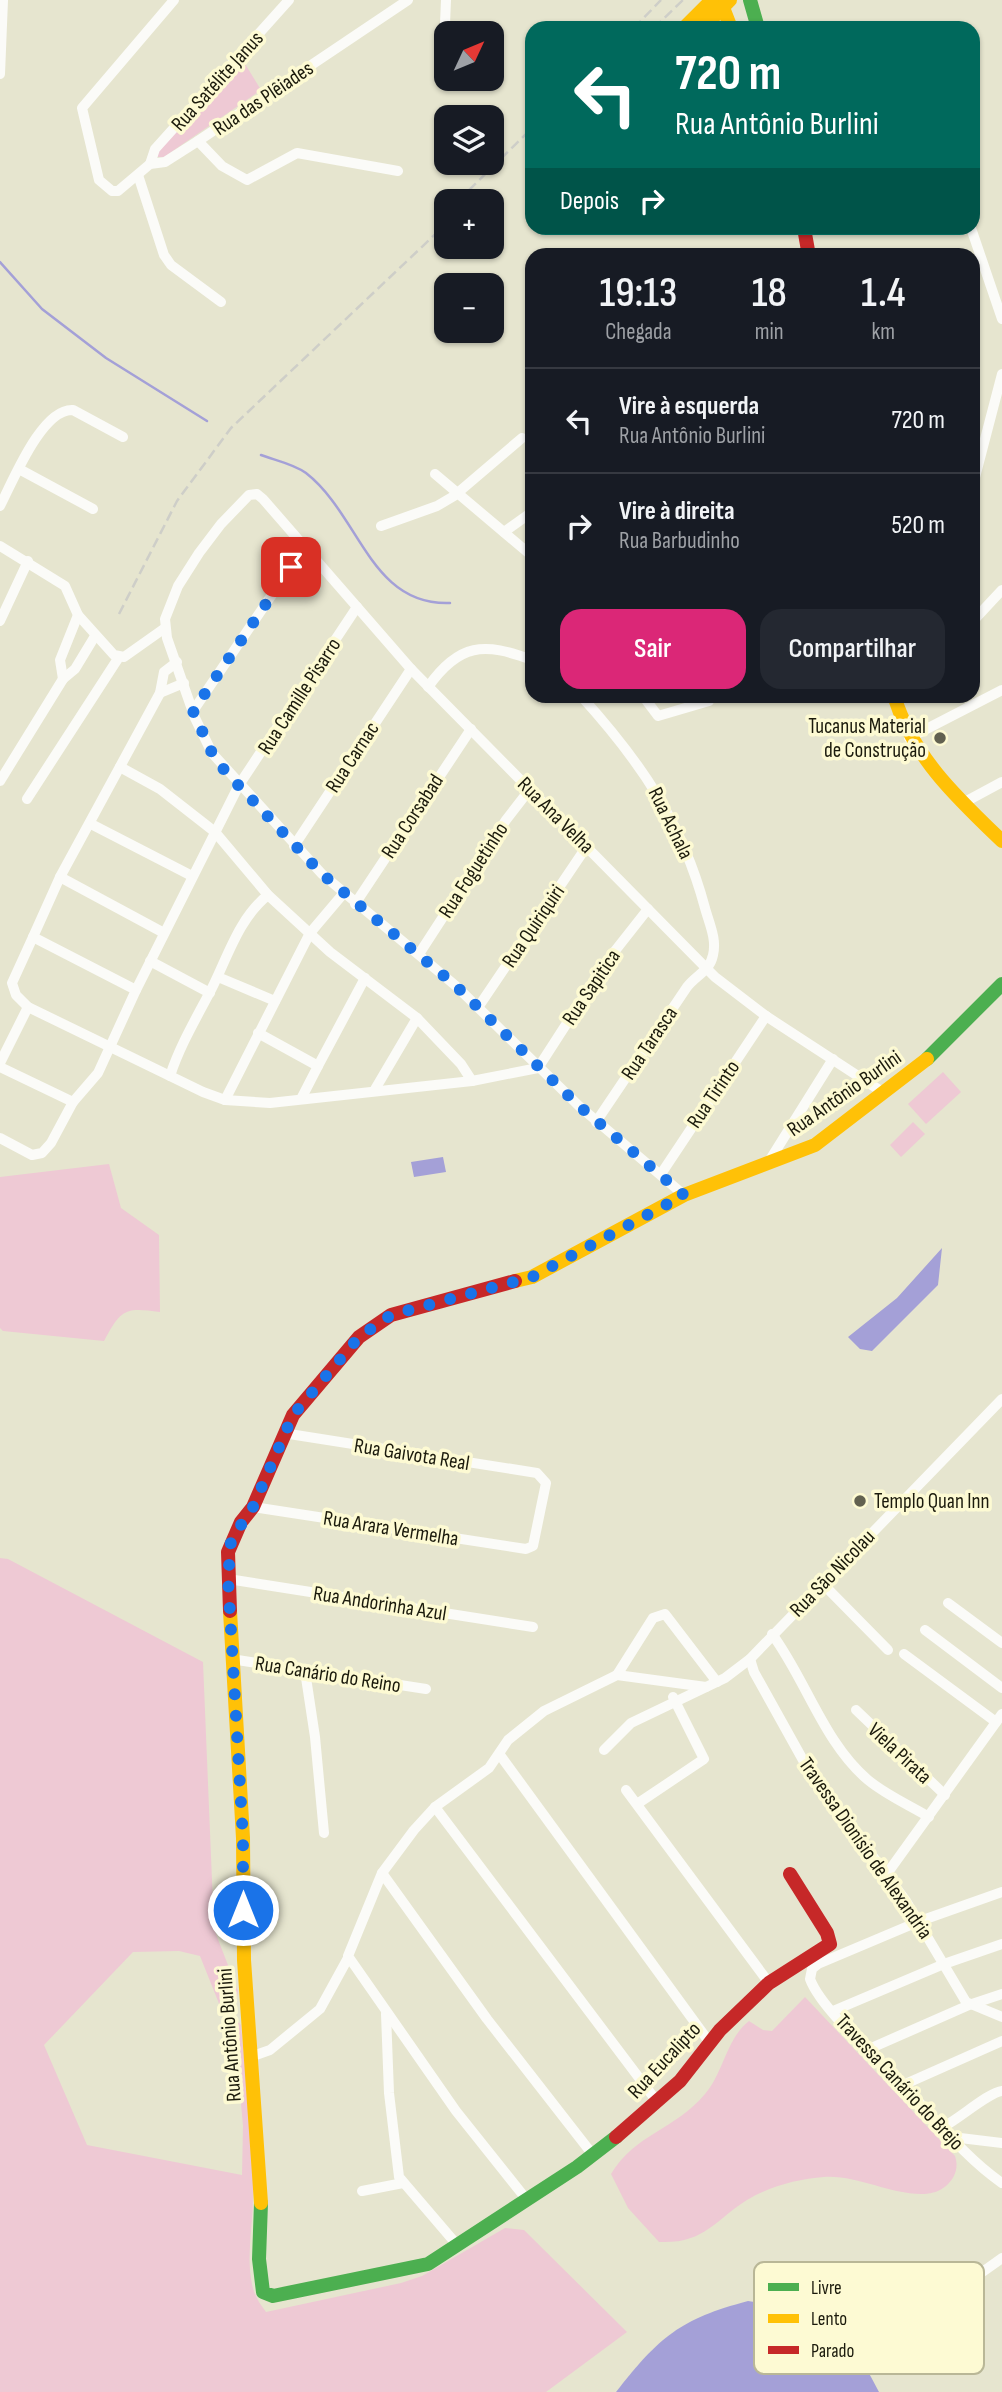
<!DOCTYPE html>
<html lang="pt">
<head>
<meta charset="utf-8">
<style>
  :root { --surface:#171b24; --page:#242831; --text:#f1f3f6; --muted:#9ea1a6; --line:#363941; --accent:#db2777 }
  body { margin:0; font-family:"Sofia Sans Condensed",sans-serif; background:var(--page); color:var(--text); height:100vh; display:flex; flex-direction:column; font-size:26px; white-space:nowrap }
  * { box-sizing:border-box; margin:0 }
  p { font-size:23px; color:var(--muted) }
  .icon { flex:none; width:38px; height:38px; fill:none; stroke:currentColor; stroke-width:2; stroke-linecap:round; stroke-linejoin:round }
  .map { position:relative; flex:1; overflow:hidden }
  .drawer { position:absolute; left:525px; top:248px; width:455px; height:455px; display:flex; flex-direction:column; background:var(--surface); border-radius:21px; box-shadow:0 2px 5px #0004 }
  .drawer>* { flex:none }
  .top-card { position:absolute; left:525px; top:21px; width:455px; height:214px; border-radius:21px; box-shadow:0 2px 5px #0004; background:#00695c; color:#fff; overflow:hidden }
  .needle { width:46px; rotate:46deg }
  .tools { position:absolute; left:434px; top:21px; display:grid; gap:14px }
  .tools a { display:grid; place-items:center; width:70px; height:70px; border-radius:14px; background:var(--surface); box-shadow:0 2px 5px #0004; font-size:35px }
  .pin { position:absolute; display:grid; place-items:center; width:60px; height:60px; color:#fff; margin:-30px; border-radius:14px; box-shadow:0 4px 10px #0006 }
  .me { position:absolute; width:77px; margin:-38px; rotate:0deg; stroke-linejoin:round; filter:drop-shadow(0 0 5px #0008) }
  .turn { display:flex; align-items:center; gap:24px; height:147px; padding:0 35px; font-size:32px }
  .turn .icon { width:91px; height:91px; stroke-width:2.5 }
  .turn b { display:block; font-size:49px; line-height:60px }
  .then { display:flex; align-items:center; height:66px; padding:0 35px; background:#0003; gap:14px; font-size:26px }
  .eta { display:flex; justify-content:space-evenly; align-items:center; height:119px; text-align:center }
  .eta b { font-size:42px; font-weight:600; line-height:49px }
  .primary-button { display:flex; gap:14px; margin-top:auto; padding:14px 35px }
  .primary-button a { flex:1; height:80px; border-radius:21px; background:var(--accent); color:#fff; font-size:28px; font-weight:600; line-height:80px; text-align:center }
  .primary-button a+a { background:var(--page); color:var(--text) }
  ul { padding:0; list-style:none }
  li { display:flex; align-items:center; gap:21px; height:105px; padding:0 35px; border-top:2px solid var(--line) }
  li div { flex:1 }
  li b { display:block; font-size:26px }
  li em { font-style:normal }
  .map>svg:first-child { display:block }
</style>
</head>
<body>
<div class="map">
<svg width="1002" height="2392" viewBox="0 0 1002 2392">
  <rect width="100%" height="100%" fill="#e6e5cf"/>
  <g fill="#eec9d4" fill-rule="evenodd">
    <polygon points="242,59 261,90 164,157 158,157 156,154"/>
    <polygon points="943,1072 961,1092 926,1124 908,1104"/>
    <polygon points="913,1122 925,1134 901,1157 890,1145"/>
    <path d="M109 1164 121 1208 159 1235 160 1312C125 1307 121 1309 104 1341L3 1331 0 1328V1177Z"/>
    <path d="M0 1558 8 1559 203 1662 214 1929 238 1991 234 2017 241 2025C246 2082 254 2140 253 2197 253 2226 246 2255 252 2284 254 2295 259 2303 266 2312L401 2283 422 2276 505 2228 524 2230 627 2332 546 2392H0ZM179 1951 200 1956 232 2036 237 2058 243 2126 242 2175 87 2145 44 2045 133 1952Z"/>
    <path d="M805 1997 955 2156C962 2176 944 2194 924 2194 890 2195 858 2175 824 2177 798 2179 770 2186 747 2200 714 2221 704 2244 659 2242L628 2208 611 2174C635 2134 676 2129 705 2094 724 2072 726 2039 749 2021L763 2030 772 2031Z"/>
  </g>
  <g fill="#a4a0d7">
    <polygon points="443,1157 446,1172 414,1177 411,1162"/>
    <polygon points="942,1248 938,1285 872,1351 860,1349 848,1337 897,1298"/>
    <path d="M748 2301 822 2312 847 2332 879 2392H616C659 2337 680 2319 748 2301Z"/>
  </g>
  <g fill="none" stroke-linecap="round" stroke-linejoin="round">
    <g stroke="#a4a0d7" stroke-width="2.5">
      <polyline points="0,262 42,309 106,358 207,421"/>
      <path d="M261 455C274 460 294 464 306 473 360 515 370 606 450 603"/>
    </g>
    <g stroke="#fbfbf8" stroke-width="10">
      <polyline points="174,0 82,108 99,180 112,191 118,191 150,164 165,162 198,141 408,0"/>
      <polyline points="446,0 445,24 448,33"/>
      <polyline points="0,74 3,0"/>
      <polyline points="198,141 222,166 247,180 297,153 398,171"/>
      <polyline points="150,164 155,149 289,0"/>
      <polyline points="138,175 164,255 171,265 221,302"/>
      <polyline points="971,228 1002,319"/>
      <polyline points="19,469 93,509"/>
      <polyline points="435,474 532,556"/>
      <polyline points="973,485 1002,374"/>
      <path d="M0 506C13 481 42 408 73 410L123 437"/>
      <polyline points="381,526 437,506 454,496 522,438"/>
      <polyline points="504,532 532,512"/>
      <polyline points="0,546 65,586 78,615 114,655 124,657 165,628"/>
      <polyline points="0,621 28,561"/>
      <polyline points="973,621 1002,590"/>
      <polyline points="63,679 60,660 78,615"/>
      <path d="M428 687C459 643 484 642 532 660"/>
      <polyline points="160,693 184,683"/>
      <path d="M581 696C640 761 682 822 705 908 709 923 717 939 713 955 710 971 696 975 687 987L596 1122"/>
      <polyline points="643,696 658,716 709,701"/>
      <polyline points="193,711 305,546"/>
      <polyline points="909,738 1002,690"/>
      <polyline points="0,781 63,679 75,669 95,636"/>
      <polyline points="27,799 119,657"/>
      <polyline points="963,803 1002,782"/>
      <polyline points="91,824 192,876"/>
      <polyline points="294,846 411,669"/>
      <polyline points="60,877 164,933"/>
      <polyline points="355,904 471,729"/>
      <polyline points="33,937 12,983 16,995 28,1007 203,1092 225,1100 270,1103 472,1081 461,1064 417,1018 330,952 268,895 215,832 160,789 120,767"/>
      <polyline points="419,954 506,820 530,789"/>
      <polyline points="150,961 210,993"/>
      <polyline points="218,977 275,1001"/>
      <polyline points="136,990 239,785 357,607"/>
      <polyline points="479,1006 587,846"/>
      <polyline points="258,1033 318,1066 301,1099"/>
      <polyline points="0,1063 28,1007"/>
      <polyline points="318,1066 365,978"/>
      <polyline points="0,1067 73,1102"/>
      <path d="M170 1076C180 1045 197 1017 212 988 228 956 239 918 268 895"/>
      <polyline points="472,1081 538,1068 607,961 648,909"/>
      <polyline points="374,1091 417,1018"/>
      <polyline points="225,1100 310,933 343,894"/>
      <polyline points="0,1138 32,1155 42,1153 51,1143 73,1102 98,1073 136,990 33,937 60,877 160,693 164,672 177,662"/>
      <polyline points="768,1163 833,1059"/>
      <polyline points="661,1174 766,1016"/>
      <polyline points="684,1195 579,1106 456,986 322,874 212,753 195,718 167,638 165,619 178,586 199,553 221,524 249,495 257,494 263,499 411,669 715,977 766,1016 884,1093"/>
      <polyline points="253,1507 526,1549 533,1546 546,1483 537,1473 283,1433"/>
      <polyline points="228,1579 533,1627"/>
      <polyline points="822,1583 888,1650"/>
      <polyline points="948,1603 1002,1643"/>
      <polyline points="925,1630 1002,1688"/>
      <path d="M772 1634C806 1680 824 1743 868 1780 886 1795 909 1805 929 1817"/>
      <polyline points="904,1654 996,1722"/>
      <polyline points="231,1659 426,1689"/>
      <polyline points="750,1659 754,1672 808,1769 906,1901 966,2002 1002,2017"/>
      <polyline points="305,1671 315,1737 324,1833"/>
      <polyline points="617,1675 653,1618 665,1614 717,1682"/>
      <polyline points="856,1710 945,1795"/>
      <polyline points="604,1750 631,1723 725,1678 750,1659 1002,1399"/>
      <polyline points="500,1755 710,2043"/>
      <polyline points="626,1790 769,1983"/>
      <polyline points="637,1804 704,1759 673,1697"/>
      <polyline points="435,1807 658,2103"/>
      <polyline points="382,1873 487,2019 593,2155"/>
      <polyline points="886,1875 1002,1714"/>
      <path d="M1002 1892 920 1921 818 1964 812 1969 810 1979C821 2009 878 2059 902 2084 934 2117 964 2157 1002 2183"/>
      <polyline points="833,2011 944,1964 1002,1944"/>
      <polyline points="386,2014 389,2093 399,2177 458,2246"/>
      <polyline points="869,2049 969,2005 1002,1994"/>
      <polyline points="250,2057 270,2050 320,2009 348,1958"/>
      <polyline points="903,2085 1002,2041"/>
      <path d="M943 2127C959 2119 989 2092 1002 2091"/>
      <polyline points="952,2137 1002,2143"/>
      <polyline points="362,2191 403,2183"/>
      <polyline points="527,2200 456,2111 348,1956 382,1873 414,1830 435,1807 489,1768 508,1740 544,1711 617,1675 706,1687"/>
      <polyline points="981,2273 1002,2258"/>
    </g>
    <g stroke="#4caf50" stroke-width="14">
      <polyline points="750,0 758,28"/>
      <polyline points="927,1059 1002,984"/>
      <polyline points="261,2203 259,2259 263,2292 273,2296 428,2264 577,2167 616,2137"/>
    </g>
    <g stroke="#ffc107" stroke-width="14">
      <polyline points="720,0 731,28"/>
      <polyline points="684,28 712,0"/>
      <polyline points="703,28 730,0"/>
      <path d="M894 696C913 757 957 798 1002 841"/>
      <polyline points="515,1281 532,1277 684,1195 815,1145 927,1059"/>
      <polyline points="230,1611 243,1838 244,1960 261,2203"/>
    </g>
    <g stroke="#c62828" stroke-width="14">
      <polyline points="804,228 809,256"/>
      <polyline points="230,1611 228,1552 241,1522 253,1507 293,1415 359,1337 391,1315 515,1281"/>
      <polyline points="616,2137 680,2081 720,2030 769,1983 830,1944 827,1933 790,1874"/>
    </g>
    <g stroke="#cecec8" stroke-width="2.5" stroke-dasharray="10 5" stroke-linecap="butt">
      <polyline points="634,28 661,0"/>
      <polyline points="654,28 683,0"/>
      <polyline points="458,201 532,128"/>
      <polyline points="119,614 177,501 231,428 446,224"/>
    </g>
  </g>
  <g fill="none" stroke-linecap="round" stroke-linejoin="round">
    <polyline stroke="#1a73e8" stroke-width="12" stroke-dasharray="0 21.6" points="243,1910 243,1838 228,1579 231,1540 253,1507 293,1415 359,1337 391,1315 532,1277 684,1195 579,1106 456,986 322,874 225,771 212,753 193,711 291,567"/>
  </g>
  <g fill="#626150" stroke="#fdfad3" stroke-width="2.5">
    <circle cx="940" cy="738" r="7"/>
    <circle cx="860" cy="1501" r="7"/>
  </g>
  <g text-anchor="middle" stroke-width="7" stroke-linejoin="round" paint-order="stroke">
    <g font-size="21" fill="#1b1a0c" stroke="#fdfad3">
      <text transform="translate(217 81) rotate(-48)" y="7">Rua Satélite Janus</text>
      <text transform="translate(263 98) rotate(-34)" y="7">Rua das Plêiades</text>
      <text transform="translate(299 696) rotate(-57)" y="7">Rua Camille Pisarro</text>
      <text transform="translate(352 757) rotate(-57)" y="7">Rua Carnac</text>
      <text transform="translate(556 815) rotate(45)" y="7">Rua Ana Velha</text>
      <text transform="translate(412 816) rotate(-57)" y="7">Rua Corsabad</text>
      <text transform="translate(671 823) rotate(64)" y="7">Rua Achala</text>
      <text transform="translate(473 870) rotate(-57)" y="7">Rua Foguetinho</text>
      <text transform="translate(533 926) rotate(-56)" y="7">Rua Quiriquiri</text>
      <text transform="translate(591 987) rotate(-56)" y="7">Rua Sapitica</text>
      <text transform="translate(649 1043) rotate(-56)" y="7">Rua Tarasca</text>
      <text transform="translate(844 1093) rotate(-35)" y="7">Rua Antônio Burlini</text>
      <text transform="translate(713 1094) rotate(-56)" y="7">Rua Tirinto</text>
      <text transform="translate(412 1454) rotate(9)" y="7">Rua Gaivota Real</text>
      <text transform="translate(391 1528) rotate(9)" y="7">Rua Arara Vermelha</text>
      <text transform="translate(832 1573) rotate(-46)" y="7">Rua São Nicolau</text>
      <text transform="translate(380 1603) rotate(9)" y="7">Rua Andorinha Azul</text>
      <text transform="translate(328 1674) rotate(9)" y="7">Rua Canário do Reino</text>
      <text transform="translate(900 1753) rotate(43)" y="7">Viela Pirata</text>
      <text transform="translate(866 1848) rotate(55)" y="7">Travessa Dionísio de Alexandria</text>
      <text transform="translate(229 2035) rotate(-94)" y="7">Rua Antônio Burlini</text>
      <text transform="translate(664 2060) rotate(-47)" y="7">Rua Eucalipto</text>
      <text transform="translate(900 2082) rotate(47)" y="7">Travessa Canário do Brejo</text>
    </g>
    <g font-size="21" fill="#1b1a0c" stroke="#fdfad3" text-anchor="end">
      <text x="926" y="733">Tucanus Material<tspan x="926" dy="24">de Construção</tspan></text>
      <text x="874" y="1508" text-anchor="start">Templo Quan Inn</text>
    </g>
  </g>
  <rect x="754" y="2262" width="230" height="112" rx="10" fill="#fdfad3" stroke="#b9b797" stroke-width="2"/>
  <rect x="768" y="2283" width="31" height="8" fill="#4caf50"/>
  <rect x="768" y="2314" width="31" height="9" fill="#ffc107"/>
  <rect x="768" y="2346" width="31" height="8" fill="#c62828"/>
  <g font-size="19" fill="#1b1a0c">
    <text x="811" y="2294">Livre</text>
    <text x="811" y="2325">Lento</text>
    <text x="811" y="2357">Parado</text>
  </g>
</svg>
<div class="tools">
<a><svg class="needle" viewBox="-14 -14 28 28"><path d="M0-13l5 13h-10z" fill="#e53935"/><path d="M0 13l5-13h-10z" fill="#9ea1a6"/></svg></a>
<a><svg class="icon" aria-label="layers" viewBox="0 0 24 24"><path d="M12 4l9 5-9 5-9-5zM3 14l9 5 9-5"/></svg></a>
<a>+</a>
<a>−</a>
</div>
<div class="pin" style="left:291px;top:567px;background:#d93025"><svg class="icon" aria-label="arrive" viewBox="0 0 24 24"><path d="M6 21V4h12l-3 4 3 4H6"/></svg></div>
<svg class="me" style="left:243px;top:1910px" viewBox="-20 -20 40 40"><circle r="17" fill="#1a73e8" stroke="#fff" stroke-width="3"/><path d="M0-11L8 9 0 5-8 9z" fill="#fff"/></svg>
<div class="top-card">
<div class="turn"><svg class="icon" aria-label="left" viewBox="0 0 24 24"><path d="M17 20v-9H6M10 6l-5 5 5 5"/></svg><div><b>720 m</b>Rua Antônio Burlini</div></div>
<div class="then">Depois<svg class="icon" aria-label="right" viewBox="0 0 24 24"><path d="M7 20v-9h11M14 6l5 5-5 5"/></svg></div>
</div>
<section class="drawer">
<div class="eta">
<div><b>19:13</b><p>Chegada</p></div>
<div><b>18</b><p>min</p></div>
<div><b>1.4</b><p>km</p></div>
</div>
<ul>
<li><svg class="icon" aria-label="left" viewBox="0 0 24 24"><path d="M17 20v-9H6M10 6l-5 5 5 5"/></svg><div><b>Vire à esquerda</b><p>Rua Antônio Burlini</p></div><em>720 m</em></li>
<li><svg class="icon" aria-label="right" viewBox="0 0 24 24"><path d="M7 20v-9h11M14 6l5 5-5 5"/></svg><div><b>Vire à direita</b><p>Rua Barbudinho</p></div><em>520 m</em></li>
</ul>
<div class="primary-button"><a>Sair</a><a>Compartilhar</a></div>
</section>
</div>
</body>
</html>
